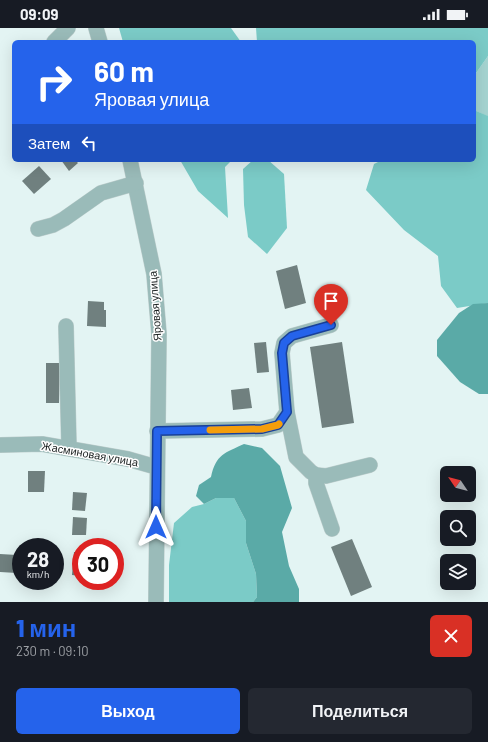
<!DOCTYPE html>
<html lang="ru">
<head>
<meta charset="utf-8">
<style>
  :root { --surface:#171b24; --page:#242831; --text:#f1f3f6; --muted:#9ea1a6; --accent:#2563eb }
  body { margin:0; font-family:Barlow,sans-serif; background:var(--page); color:var(--text); height:100vh; display:flex; flex-direction:column; font-size:15px; white-space:nowrap }
  * { box-sizing:border-box; margin:0 }
  p { font-size:13px; color:var(--muted) }
  .icon { flex:none; width:22px; height:22px; fill:none; stroke:currentColor; stroke-width:2; stroke-linecap:round; stroke-linejoin:round }
  .map { position:relative; height:574px; overflow:hidden }
  .sheet { display:flex; flex-direction:column; background:var(--surface); flex:1 }
  .sheet>* { flex:none }
  .banner { position:absolute; left:12px; top:12px; width:464px; height:122px; border-radius:6px; box-shadow:0 4px 16px #0002; background:#2563eb; color:#fff; overflow:hidden }
  .needle { width:26px; rotate:305deg }
  .buttons { position:absolute; left:440px; top:438px; display:grid; gap:8px }
  .buttons a { display:grid; place-items:center; width:36px; height:36px; border-radius:6px; background:var(--surface); box-shadow:0 4px 16px #0002; font-size:20px }
  .speed { position:absolute; left:12px; top:510px; display:flex; gap:8px; font-size:20px; font-weight:700; text-align:center }
  .speed>* { display:grid; place-content:center; width:52px; height:52px; border-radius:50%; background:var(--surface); box-shadow:0 4px 16px #0002; line-height:1 }
  .speed small { font-size:10px; font-weight:400 }
  .speed .limit { border:6px solid #d22; background:#fff; color:#111 }
  .pin { position:absolute; display:grid; place-items:center; width:34px; height:34px; color:#fff; margin:-41px -17px; border-radius:50% 50% 50% 0; rotate:-45deg; box-shadow:0 0 4px #0007 }
  .pin .icon { rotate:45deg }
  .me { position:absolute; width:44px; margin:-22px; rotate:0deg; stroke-linejoin:round; filter:drop-shadow(0 0 3px #0008) }
  .turn { display:flex; align-items:center; gap:14px; height:84px; padding:0 16px; font-size:18px }
  .turn .icon { width:52px; height:52px; stroke-width:2.5 }
  .turn b { display:block; font-size:28px; line-height:34px }
  .then { display:flex; align-items:center; height:38px; padding:0 16px; background:#0003; gap:8px; font-size:15px }
  .round { display:grid; place-items:center; flex:none; width:42px; height:42px; border-radius:6px; background:var(--page) }
  .head { display:flex; align-items:center; justify-content:space-between; height:68px; padding:0 16px }
  h1 { font-size:24px; font-weight:800; line-height:30px; color:var(--accent) }
  .button { display:flex; gap:8px; margin-top:auto; padding:8px 16px }
  .button a { flex:1; height:46px; border-radius:6px; background:var(--accent); color:#fff; font-size:16px; font-weight:800; line-height:46px; text-align:center }
  .button a+a { background:var(--page); color:var(--text) }
  .status { display:flex; justify-content:space-between; align-items:center; height:28px; padding:0 20px; background:var(--surface); direction:ltr }
  .status svg { height:11px; fill:currentColor }
  .map>svg:first-child { display:block }
</style>
</head>
<body>
<div class="status"><b>09:09</b><svg viewBox="0 0 49 12"><path d="M0 12V9h3v3zM5 12V6h3v6zM10 12V3h3v9zM15 12V0h3v12zM26 1h20v11H26zM47 4h2v5h-2z"/></svg></div>
<div class="map">
<svg width="488" height="574" viewBox="0 0 488 574">
  <rect width="100%" height="100%" fill="#e3f4f3"/>
  <polygon fill="#a5d4d1" points="488,28 488,88 487,88 474,82 474,48"/>
  <g fill="#7bcbc7">
    <polygon points="119,0 231,0 241,14 123,14"/>
    <polygon points="256,0 488,0 488,28 474,48 474,14 257,14"/>
    <polygon points="474,82 488,88 488,275 457,280 441,258 438,228 404,202 366,162 374,136 382,132 474,132"/>
    <polygon points="180,132 232,132 225,139 228,190 198,163"/>
    <polygon points="253,132 268,132 284,146 287,200 267,226 248,209 244,177 243,141"/>
    <polygon points="216,470 234,470 246,493 246,515 256,546 257,569 253,574 169,574 169,537 174,495 192,479 204,476"/>
  </g>
  <g fill="#5aaaa7">
    <polygon points="488,275 488,366 479,366 460,354 437,328 437,312 459,285 473,276"/>
    <path d="M244 416 262 420 280 438 292 480 282 504 289 538 299 561V574H253L257 569 256 546 246 515V493L234 470H216L204 476 196 468 199 457 211 449C216 426 225 425 244 416Z"/>
  </g>
  <g fill="#70807f">
    <polygon points="61,132 75,132 78,135 69,143"/>
    <polygon points="39,138 51,151 34,166 22,153"/>
    <polygon points="297,237 306,275 285,281 276,243"/>
    <polygon points="88,273 104,274 104,282 106,282 106,299 87,298"/>
    <polygon points="266,314 269,344 257,345 254,315"/>
    <polygon points="342,314 354,395 322,400 310,319"/>
    <polygon points="46,335 60,335 59,375 46,375"/>
    <polygon points="249,360 252,380 233,382 231,362"/>
    <polygon points="28,443 45,443 44,464 28,464"/>
    <polygon points="73,464 87,465 85,483 72,482"/>
    <polygon points="73,489 87,490 86,507 72,507"/>
    <polygon points="352,511 372,559 351,568 331,519"/>
    <polygon points="74,524 81,524 81,548 72,547"/>
    <polygon points="0,526 17,527 17,545 0,544"/>
  </g>
  <g fill="none" stroke-linecap="round" stroke-linejoin="round">
    <defs>
      <g id="minor">
        <polyline points="96,0 100,14"/>
        <polyline points="54,14 68,0"/>
        <polyline points="130,132 154,246 159,306 156,574"/>
        <polyline points="38,201 53,197 64,191 101,165 136,155"/>
        <polyline points="66,298 69,420"/>
        <polyline points="287,384 296,429 311,444 316,447 326,448 370,437"/>
        <polyline points="157,403 262,401 278,397 287,384 282,325 284,315 292,308 331,297"/>
        <polyline points="0,417 42,416 128,431 156,439"/>
        <polyline points="316,447 316,455 332,501"/>
      </g>
    </defs>
    <use href="#minor" stroke="#bfcecd" stroke-width="16"/>
    <use href="#minor" stroke="#9abbb9" stroke-width="15"/>
  </g>
  <g fill="none" stroke-linecap="round" stroke-linejoin="round">
    <defs>
      <polyline id="route" points="156,499 157,403 262,401 278,397 287,384 282,325 284,315 292,308 331,297"/>
    </defs>
    <use href="#route" stroke="#184099" stroke-width="10"/>
    <use href="#route" stroke="#2563eb" stroke-width="7"/>
    <polyline stroke="#f59e0b" stroke-width="7" points="210,402 262,401 278,397 279,396"/>
  </g>
  <g text-anchor="middle" stroke-width="3" stroke-linejoin="round" paint-order="stroke">
    <g font-size="11" fill="#1b2121" stroke="#fff">
      <text transform="translate(155 278) rotate(-94)" y="4">Яровая улица</text>
      <text transform="translate(90 426) rotate(10)" y="4">Жасминовая улица</text>
    </g>
  </g>
</svg>
<div class="buttons">
<a><svg class="needle" viewBox="-14 -14 28 28"><path d="M0-13l5 13h-10z" fill="#e53935"/><path d="M0 13l5-13h-10z" fill="#9ea1a6"/></svg></a>
<a><svg class="icon" aria-label="search" viewBox="0 0 24 24"><circle cx="10" cy="10" r="6"/><path d="M15 15l6 6"/></svg></a>
<a><svg class="icon" aria-label="layers" viewBox="0 0 24 24"><path d="M12 4l9 5-9 5-9-5zM3 14l9 5 9-5"/></svg></a>
</div>
<div class="speed"><div>28<small>km/h</small></div><div class="limit">30</div></div>
<div class="pin" style="left:331px;top:297px;background:#d93025"><svg class="icon" aria-label="arrive" viewBox="0 0 24 24"><path d="M6 21V4h12l-3 4 3 4H6"/></svg></div>
<svg class="me" style="left:156px;top:499px" viewBox="-20 -20 40 40"><path d="M0-17L14 15 0 8-14 15z" fill="#2563eb" stroke="#fff" stroke-width="4"/></svg>
<div class="banner">
<div class="turn"><svg class="icon" aria-label="right" viewBox="0 0 24 24"><path d="M7 20v-9h11M14 6l5 5-5 5"/></svg><div><b>60 m</b>Яровая улица</div></div>
<div class="then">Затем<svg class="icon" aria-label="left" viewBox="0 0 24 24"><path d="M17 20v-9H6M10 6l-5 5 5 5"/></svg></div>
</div>
</div>
<section class="sheet">
<div class="head"><div><h1>1 мин</h1><p>230 m · 09:10</p></div><a class="round" style="background:#d93025;color:#fff"><svg class="icon" aria-label="close" viewBox="0 0 24 24"><path d="M6 6l12 12M18 6L6 18"/></svg></a></div>
<div class="button"><a>Выход</a><a>Поделиться</a></div>
</section>
</body>
</html>
